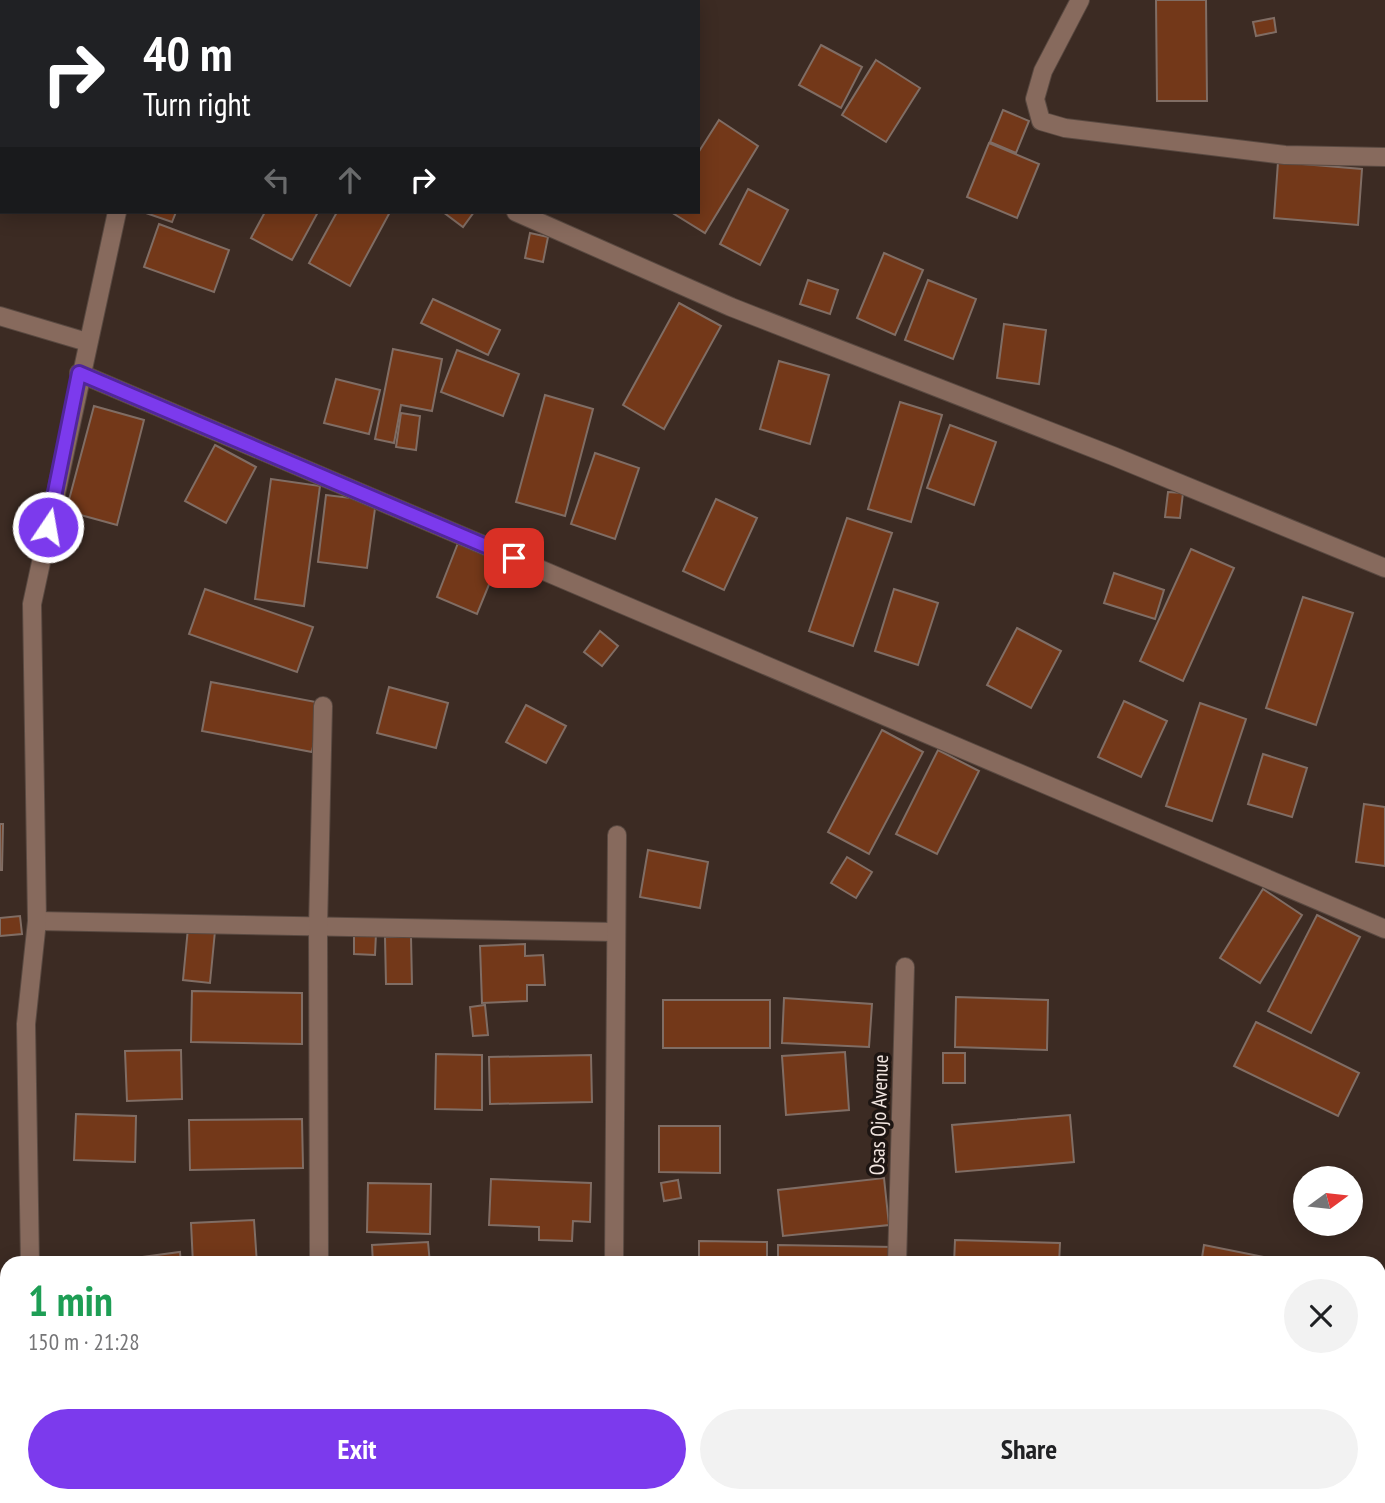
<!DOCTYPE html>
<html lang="en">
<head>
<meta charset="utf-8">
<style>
  :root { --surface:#fff; --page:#f2f2f2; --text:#202124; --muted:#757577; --accent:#7c3aed }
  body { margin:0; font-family:"PT Sans Narrow",sans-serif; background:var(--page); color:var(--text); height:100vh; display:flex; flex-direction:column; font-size:26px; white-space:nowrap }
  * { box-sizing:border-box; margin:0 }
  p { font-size:23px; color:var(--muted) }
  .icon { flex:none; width:38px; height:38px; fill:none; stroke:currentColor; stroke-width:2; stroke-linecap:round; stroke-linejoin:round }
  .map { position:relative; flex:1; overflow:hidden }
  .sheet { position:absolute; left:0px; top:1256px; width:1386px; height:247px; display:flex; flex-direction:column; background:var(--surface); border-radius:21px 21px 0 0; box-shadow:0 4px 18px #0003 }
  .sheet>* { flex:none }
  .banner { position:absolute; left:0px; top:0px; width:700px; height:214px; box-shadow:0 4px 18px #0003; background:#202124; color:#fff; overflow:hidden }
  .needle { width:46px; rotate:75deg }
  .controls { position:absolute; left:1293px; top:1166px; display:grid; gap:14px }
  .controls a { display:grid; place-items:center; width:70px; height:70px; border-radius:50%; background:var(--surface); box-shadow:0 4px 18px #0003; font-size:35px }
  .pin { position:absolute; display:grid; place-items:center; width:60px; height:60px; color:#fff; margin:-30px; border-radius:14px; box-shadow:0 4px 10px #0006 }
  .me { position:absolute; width:77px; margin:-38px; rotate:12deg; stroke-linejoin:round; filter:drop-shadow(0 0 5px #0008) }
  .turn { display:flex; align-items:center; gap:24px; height:147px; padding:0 28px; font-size:32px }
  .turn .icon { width:91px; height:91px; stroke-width:2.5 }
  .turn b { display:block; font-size:49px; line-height:60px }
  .lanes { display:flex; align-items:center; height:66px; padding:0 28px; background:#0003; justify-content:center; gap:35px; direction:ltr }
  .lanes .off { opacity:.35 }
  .round { display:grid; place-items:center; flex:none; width:74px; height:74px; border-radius:37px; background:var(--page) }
  .head { display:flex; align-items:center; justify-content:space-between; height:119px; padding:0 28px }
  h1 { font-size:42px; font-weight:600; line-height:52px; color:#1e9e55 }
  .action { display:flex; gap:14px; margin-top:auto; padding:14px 28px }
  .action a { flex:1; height:80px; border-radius:42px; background:var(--accent); color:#fff; font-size:28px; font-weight:600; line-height:80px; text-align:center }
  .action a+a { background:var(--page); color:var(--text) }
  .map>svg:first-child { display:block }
</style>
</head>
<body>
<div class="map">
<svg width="1385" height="1503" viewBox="0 0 1385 1503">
  <rect width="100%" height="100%" fill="#3c2b23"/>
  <g fill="#733819" stroke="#806d64" stroke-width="2">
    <polygon points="245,0 301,0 245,2"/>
    <polygon points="317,0 367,0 316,2"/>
    <polygon points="1156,0 1206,0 1207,101 1157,101"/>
    <polygon points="1274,18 1276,32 1256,36 1253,22"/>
    <polygon points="821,45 862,67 841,108 799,85"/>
    <polygon points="876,60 920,88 886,142 842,115"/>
    <polygon points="1003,110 1029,121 1016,153 990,142"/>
    <polygon points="719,120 758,146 705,233 671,212 698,212 698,153"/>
    <polygon points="989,143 1039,164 1017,218 967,197"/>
    <polygon points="1278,162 1362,169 1358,225 1274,218"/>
    <polygon points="748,189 788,210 760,265 720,244"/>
    <polygon points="143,212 176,212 172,222"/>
    <polygon points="265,212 318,212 292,260 251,238"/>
    <polygon points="337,212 390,212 350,286 309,263"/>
    <polygon points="443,212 474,212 463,227"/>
    <polygon points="159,224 229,250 214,292 144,267"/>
    <polygon points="530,233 548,237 543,262 525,258"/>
    <polygon points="884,253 923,270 895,335 857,318"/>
    <polygon points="808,280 838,290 830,314 800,304"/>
    <polygon points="928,280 976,299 953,359 905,340"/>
    <polygon points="433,299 500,330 488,355 421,323"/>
    <polygon points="679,303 721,326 664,429 623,405"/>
    <polygon points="1004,324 1046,330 1039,384 997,378"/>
    <polygon points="393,349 442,359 432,411 401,405 394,443 375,439"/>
    <polygon points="457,350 519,374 503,416 441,392"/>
    <polygon points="779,361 829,375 810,444 760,429"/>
    <polygon points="336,379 380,390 369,434 324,423"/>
    <polygon points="545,395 593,409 565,516 516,502"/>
    <polygon points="900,402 942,415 911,522 868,509"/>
    <polygon points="94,406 144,420 117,525 66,511"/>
    <polygon points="401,413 420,416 416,450 396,447"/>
    <polygon points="950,425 996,442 974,505 927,488"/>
    <polygon points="215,445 256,467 226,523 185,501"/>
    <polygon points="595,453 639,468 615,539 571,524"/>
    <polygon points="271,479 320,486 304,606 255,599"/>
    <polygon points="1168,492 1183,493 1180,518 1165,517"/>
    <polygon points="326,495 376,501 367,568 318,562"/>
    <polygon points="716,499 757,518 724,590 683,571"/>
    <polygon points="847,518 892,533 853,646 809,631"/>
    <polygon points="458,543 499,560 477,614 437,597"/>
    <polygon points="1191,549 1234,568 1183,681 1140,661"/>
    <polygon points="1114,573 1164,590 1155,619 1104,603"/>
    <polygon points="205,589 313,627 297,672 189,634"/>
    <polygon points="894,589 938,603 918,665 875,651"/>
    <polygon points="1303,597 1353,613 1316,725 1266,708"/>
    <polygon points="1017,628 1061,651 1031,708 987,685"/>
    <polygon points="600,631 618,646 602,666 584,652"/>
    <polygon points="211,682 321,703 312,752 202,731"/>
    <polygon points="389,687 448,703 436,748 377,733"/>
    <polygon points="1124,701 1167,721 1141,777 1098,757"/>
    <polygon points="1200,703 1246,719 1212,821 1166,806"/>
    <polygon points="526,705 566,726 546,763 506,742"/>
    <polygon points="882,730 923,752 869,854 828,832"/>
    <polygon points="938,750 979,771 937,854 896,834"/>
    <polygon points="1263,754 1307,768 1292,817 1248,804"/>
    <polygon points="1364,804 1385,807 1385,866 1356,862"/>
    <polygon points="0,824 3,824 2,870 0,870"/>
    <polygon points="648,850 708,862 700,908 640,897"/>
    <polygon points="847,857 872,872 856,898 831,883"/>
    <polygon points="1263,889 1302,915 1260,983 1220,958"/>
    <polygon points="1317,915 1360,937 1311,1033 1268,1011"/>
    <polygon points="20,916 22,934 0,936 0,918"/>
    <polygon points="188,928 215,931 210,983 183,980"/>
    <polygon points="354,933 376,933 375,955 354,954"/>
    <polygon points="385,937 411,937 412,984 386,984"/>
    <polygon points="525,944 525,956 543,955 545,985 527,985 527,1001 482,1003 480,946"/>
    <polygon points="192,991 302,993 302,1044 191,1042"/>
    <polygon points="956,997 1048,1000 1047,1050 955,1047"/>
    <polygon points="784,998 872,1004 869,1047 782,1043"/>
    <rect x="663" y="1000" width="107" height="48"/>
    <polygon points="485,1005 488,1035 473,1036 470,1007"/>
    <polygon points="1256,1022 1359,1073 1338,1116 1234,1066"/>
    <polygon points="181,1050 182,1099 127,1101 125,1051"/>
    <polygon points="845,1052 849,1110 786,1115 782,1056"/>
    <rect x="943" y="1053" width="22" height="30"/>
    <polygon points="436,1054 482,1055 482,1110 435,1109"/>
    <polygon points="591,1055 592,1102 490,1104 489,1057"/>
    <polygon points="76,1114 136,1116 135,1162 74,1160"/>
    <polygon points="1070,1115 1074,1162 956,1172 952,1125"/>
    <polygon points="302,1119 303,1168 190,1170 189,1120"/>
    <polygon points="659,1126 720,1126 720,1173 659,1172"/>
    <polygon points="884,1178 889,1225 783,1236 778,1190"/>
    <polygon points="491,1179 591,1183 590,1222 573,1221 572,1241 539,1240 539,1227 489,1225"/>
    <polygon points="678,1180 681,1198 664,1201 661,1183"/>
    <polygon points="368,1183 431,1184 430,1234 367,1232"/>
    <polygon points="254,1220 257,1264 193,1264 191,1223"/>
    <polygon points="955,1240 1060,1243 1059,1264 954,1264"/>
    <polygon points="699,1241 767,1242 767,1264 672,1264 672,1259 699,1259"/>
    <polygon points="428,1242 430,1264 373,1264 372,1245"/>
    <polygon points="778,1245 894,1247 893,1264 778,1264"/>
    <polygon points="1204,1245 1269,1258 1268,1264 1201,1264"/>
    <polygon points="180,1252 181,1264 135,1264 134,1258"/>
    <polygon points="1385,1297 1385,1375 1379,1330 1379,1298"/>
    <polygon points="6,1303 7,1349 0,1350 0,1304"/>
    <polygon points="189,1496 298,1496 298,1503 190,1503"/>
    <polygon points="365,1496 480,1496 479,1503 364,1503"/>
    <rect x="486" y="1496" width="109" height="7"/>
    <rect x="765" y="1496" width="116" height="7"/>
    <polygon points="1060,1496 1081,1496 1101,1503 1058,1503"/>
    <polygon points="1116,1496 1119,1496 1139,1503 1113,1503"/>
    <polygon points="1183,1496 1236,1496 1235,1503 1182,1503"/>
    <polygon points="1311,1496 1351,1496 1349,1503 1309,1503"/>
  </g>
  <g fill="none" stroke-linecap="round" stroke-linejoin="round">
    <defs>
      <g id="minor">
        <polyline points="50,0 54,2"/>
        <polyline points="1080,0 1043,71 1035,99 1041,121 1065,128 1285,155 1385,157"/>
        <polyline points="165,2 165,0"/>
        <polyline points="427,2 428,0"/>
        <polyline points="516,212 731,307 1113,456 1385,568"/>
        <polyline points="0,316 87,342"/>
        <polyline points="79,373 1385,929"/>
        <polyline points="37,921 615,932"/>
        <polyline points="30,1264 26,1024 37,921 32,604 117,212"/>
        <polyline points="319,1264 318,928 323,706"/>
        <polyline points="614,1264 617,835"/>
        <polyline points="897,1264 905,967"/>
        <polyline points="1379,1454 1385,1456"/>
        <polyline points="892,1496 892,1503"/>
        <polyline points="31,1503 31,1496"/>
        <polyline points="318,1503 318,1496"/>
        <polyline points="615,1503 615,1496"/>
      </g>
    </defs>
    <use href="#minor" stroke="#594941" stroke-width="20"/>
    <use href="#minor" stroke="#876a5d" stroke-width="18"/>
  </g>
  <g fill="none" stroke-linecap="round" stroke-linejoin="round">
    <defs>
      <polyline id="route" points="48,527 79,373 514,558"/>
    </defs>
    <use href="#route" stroke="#51269a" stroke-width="18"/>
    <use href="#route" stroke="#7c3aed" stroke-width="12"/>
  </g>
  <g text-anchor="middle" stroke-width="7" stroke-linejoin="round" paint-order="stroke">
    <g font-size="21" fill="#f2e6e1" stroke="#1d1512">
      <text transform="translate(879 1115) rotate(-88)" y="7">Osas Ojo Avenue</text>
    </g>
  </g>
</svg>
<div class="controls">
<a><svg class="needle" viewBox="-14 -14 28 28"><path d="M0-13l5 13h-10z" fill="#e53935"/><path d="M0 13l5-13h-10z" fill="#757577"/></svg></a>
</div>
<div class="pin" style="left:514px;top:558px;background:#d93025"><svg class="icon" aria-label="arrive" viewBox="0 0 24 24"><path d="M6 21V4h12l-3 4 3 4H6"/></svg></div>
<svg class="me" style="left:48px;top:527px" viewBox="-20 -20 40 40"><circle r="17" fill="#7c3aed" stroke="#fff" stroke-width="3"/><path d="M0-11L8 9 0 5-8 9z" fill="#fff"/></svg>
<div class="banner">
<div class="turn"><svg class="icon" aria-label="right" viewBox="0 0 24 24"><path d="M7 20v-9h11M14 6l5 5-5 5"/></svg><div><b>40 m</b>Turn right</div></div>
<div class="lanes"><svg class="icon off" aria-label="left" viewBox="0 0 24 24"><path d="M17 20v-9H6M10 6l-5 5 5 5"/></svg><svg class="icon off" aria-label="ahead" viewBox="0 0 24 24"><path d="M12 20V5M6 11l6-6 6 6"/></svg><svg class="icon" aria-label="right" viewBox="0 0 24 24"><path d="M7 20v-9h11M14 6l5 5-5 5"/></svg></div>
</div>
<section class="sheet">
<div class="head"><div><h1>1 min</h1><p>150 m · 21:28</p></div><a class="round"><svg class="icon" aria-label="close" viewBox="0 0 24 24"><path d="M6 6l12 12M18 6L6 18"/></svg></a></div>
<div class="action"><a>Exit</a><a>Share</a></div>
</section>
</div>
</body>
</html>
